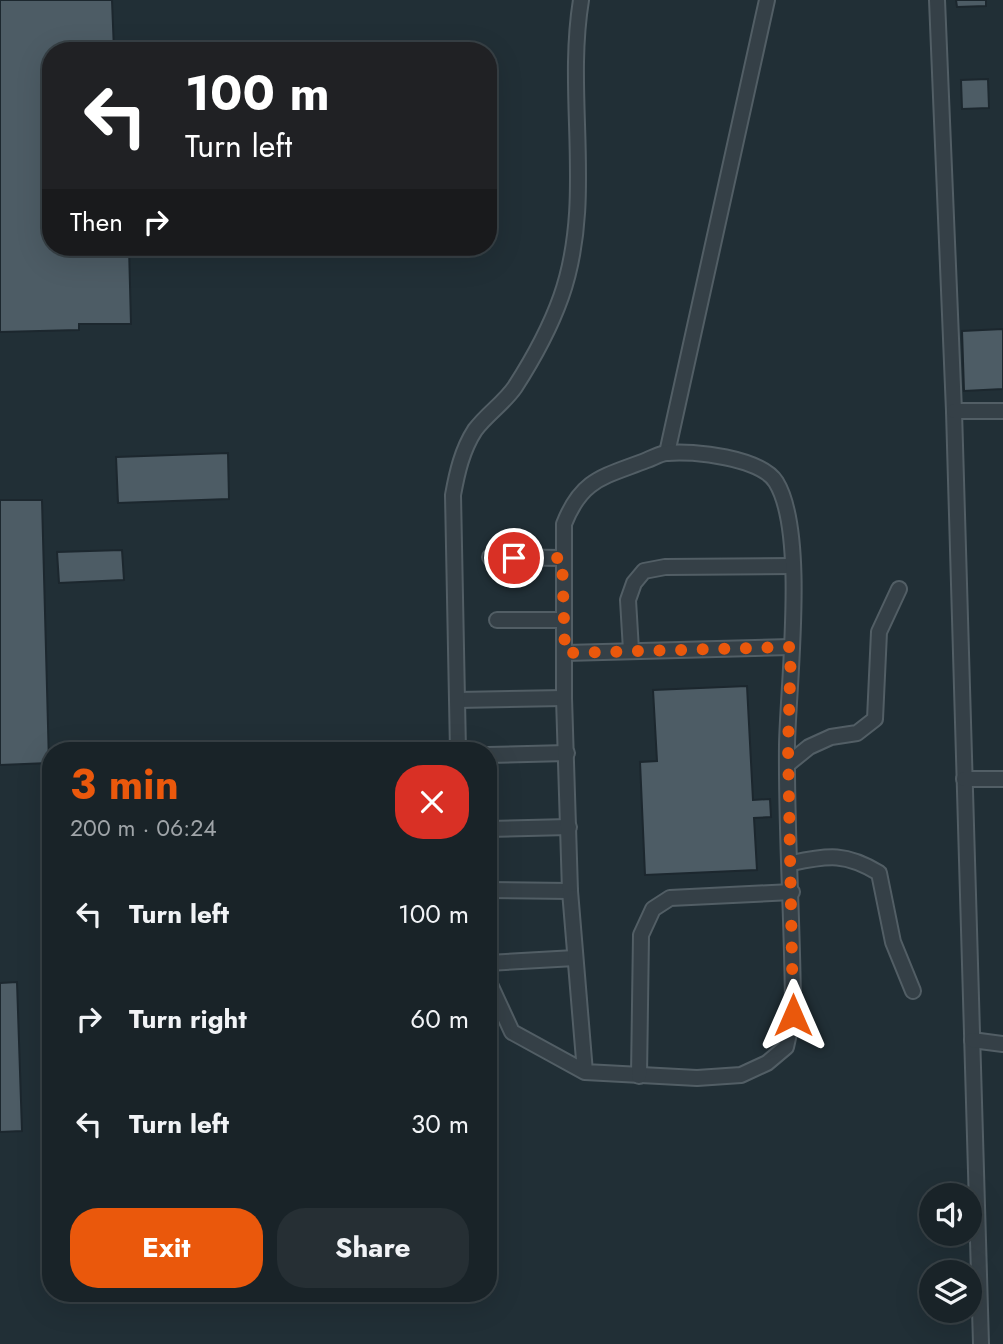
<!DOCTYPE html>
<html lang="en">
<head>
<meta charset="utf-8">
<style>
  :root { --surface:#192328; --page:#262f34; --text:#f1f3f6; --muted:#9fa4a8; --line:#374045; --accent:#ea580c }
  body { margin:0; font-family:Jost,sans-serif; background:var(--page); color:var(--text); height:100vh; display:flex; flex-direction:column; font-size:26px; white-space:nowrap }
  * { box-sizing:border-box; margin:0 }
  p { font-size:23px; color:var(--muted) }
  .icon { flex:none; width:38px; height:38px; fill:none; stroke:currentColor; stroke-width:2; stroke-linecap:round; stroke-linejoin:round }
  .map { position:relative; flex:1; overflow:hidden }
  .details { position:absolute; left:42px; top:742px; width:455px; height:560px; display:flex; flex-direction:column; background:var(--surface); border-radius:28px; box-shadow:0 7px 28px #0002,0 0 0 2px var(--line) }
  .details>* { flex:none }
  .hud { position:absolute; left:42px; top:42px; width:455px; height:214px; border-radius:28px; box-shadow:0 7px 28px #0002,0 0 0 2px var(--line); background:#202124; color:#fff; overflow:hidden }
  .tools { position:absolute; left:919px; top:1183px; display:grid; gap:14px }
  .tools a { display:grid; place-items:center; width:63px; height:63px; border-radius:50%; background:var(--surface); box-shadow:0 7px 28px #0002,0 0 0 2px var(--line); font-size:35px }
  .pin { position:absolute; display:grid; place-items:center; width:60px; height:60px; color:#fff; margin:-30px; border:4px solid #fff; border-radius:50%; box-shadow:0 2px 7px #0007 }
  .me { position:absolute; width:77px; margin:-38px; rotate:0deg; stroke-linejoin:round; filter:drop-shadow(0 0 5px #0008) }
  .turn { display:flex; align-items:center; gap:24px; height:147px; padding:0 28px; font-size:32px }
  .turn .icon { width:91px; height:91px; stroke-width:2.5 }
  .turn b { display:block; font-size:49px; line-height:60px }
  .then { display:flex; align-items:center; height:66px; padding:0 28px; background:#0003; gap:14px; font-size:26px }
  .round { display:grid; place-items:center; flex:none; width:74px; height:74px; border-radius:28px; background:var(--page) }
  .summary { display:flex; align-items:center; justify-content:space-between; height:119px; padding:0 28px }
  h1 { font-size:42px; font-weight:700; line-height:52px; color:var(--accent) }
  .action { display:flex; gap:14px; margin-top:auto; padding:14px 28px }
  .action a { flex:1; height:80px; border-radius:28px; background:var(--accent); color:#fff; font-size:28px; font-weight:700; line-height:80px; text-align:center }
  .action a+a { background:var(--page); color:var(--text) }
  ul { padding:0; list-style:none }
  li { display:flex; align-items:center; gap:21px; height:105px; padding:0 28px }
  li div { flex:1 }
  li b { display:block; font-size:26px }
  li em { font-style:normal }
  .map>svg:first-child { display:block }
</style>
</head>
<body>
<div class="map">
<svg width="1003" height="1344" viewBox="0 0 1003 1344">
  <rect width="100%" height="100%" fill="#212f36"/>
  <g fill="#4d5c65" stroke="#1c272e" stroke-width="2">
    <polygon points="0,0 112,0 114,51 51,51 51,247 129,247 131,324 79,324 79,330 0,332"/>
    <polygon points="956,0 986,0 986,6 957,7"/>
    <polygon points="988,79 989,108 962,109 961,80"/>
    <polygon points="1003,329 1003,389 964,391 962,331"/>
    <polygon points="228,453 229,499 118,503 116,457"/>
    <polygon points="0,500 42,500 49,763 0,765"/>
    <polygon points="122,550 124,580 59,583 57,552"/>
    <polygon points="747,686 753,800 770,799 771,817 754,818 757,870 645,875 640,762 657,761 653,690"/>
    <polygon points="17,982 22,1131 0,1132 0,983"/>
  </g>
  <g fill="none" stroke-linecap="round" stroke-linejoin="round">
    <defs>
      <g id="lane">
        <polyline points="937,0 954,411 981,1344"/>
        <polyline points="954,411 1003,411"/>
        <polyline points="667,453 767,0"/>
        <polyline points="490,557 562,558"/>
        <polyline points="497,620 564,620"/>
        <polyline points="631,650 628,600 634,583 644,571 665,567 793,566"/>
        <polyline points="565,653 791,647"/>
        <polyline points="458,700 564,698"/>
        <path d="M458 751 453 495C457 473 462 450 475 430 487 414 504 403 515 387 533 359 550 328 561 297 595 201 565 98 581 0"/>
        <polyline points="488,755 567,753"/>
        <polyline points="788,764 809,747 831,737 857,733 875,719 879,632 899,589"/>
        <polyline points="964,779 1003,779"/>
        <polyline points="488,829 569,827"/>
        <path d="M792 863C829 855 846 853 879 873L893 942 913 991"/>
        <polyline points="488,890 570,891"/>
        <polyline points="488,963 575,958"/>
        <path d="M488 980 512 1032 585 1072 697 1078 741 1075 767 1063 786 1047 793 1015C793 926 786 835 787 745 788 684 807 532 776 482 761 458 693 450 667 453 661 453 653 458 647 460 604 477 582 478 564 524V698L570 891 585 1072"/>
        <polyline points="972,1040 1003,1044"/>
        <polyline points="639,1076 641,935 653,909 670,898 792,892"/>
      </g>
    </defs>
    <use href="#lane" stroke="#525e65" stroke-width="18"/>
    <use href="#lane" stroke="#354047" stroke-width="14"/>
  </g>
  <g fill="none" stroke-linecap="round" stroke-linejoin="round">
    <polyline stroke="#ea580c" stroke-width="12" stroke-dasharray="0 21.6" points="514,558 562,558 565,653 791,647 788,747 793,1015"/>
  </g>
</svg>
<div class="tools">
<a><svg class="icon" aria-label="sound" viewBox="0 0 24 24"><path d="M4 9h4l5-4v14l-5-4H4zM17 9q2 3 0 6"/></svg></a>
<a><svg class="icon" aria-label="layers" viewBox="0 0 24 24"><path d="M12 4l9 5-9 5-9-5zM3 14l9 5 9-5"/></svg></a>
</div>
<div class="pin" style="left:514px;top:558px;background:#d93025"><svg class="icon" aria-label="arrive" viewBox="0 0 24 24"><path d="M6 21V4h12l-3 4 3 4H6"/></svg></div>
<svg class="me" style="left:793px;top:1015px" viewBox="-20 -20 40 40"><path d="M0-17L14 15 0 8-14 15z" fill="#ea580c" stroke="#fff" stroke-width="4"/></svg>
<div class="hud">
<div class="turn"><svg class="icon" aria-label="left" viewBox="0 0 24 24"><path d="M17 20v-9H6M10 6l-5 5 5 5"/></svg><div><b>100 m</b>Turn left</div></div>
<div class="then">Then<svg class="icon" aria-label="right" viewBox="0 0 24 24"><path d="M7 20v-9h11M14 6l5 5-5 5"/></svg></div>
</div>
<section class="details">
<div class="summary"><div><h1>3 min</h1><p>200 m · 06:24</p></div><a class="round" style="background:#d93025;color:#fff"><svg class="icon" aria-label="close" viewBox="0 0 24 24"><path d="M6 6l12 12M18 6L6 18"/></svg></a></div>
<ul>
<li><svg class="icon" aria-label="left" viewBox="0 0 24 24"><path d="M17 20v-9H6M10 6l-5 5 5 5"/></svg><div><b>Turn left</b></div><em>100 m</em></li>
<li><svg class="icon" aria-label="right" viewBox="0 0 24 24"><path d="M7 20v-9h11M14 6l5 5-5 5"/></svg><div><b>Turn right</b></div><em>60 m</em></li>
<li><svg class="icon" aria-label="left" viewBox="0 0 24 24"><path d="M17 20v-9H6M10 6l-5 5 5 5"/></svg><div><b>Turn left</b></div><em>30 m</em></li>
</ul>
<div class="action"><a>Exit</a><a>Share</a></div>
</section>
</div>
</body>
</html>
